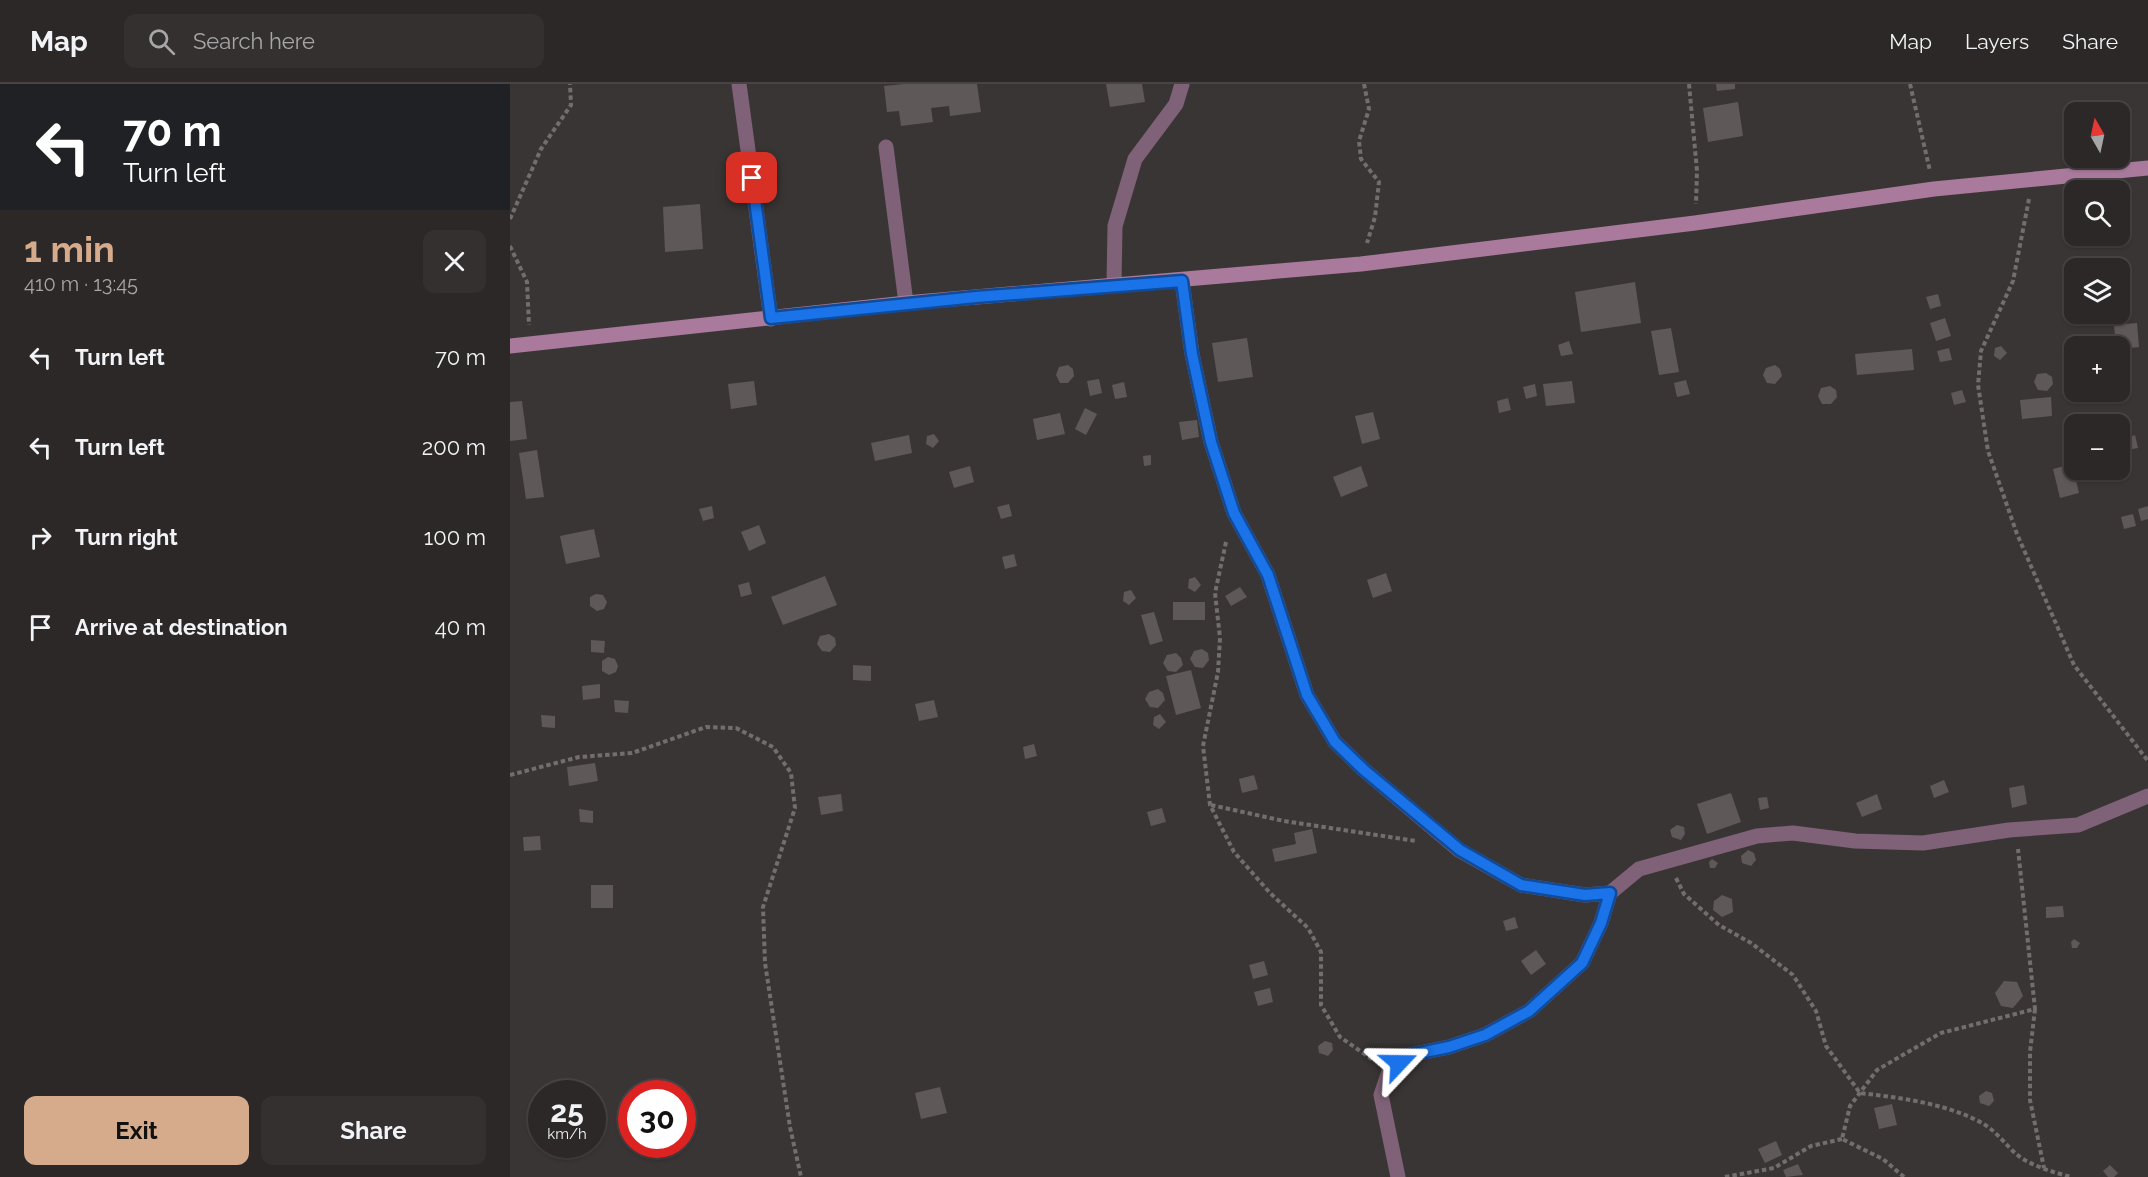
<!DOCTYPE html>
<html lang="en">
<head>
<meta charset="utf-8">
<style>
  :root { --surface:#2c2828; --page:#343030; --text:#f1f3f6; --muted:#a6a6a8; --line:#484445; --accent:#d6ab8b }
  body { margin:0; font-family:Raleway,sans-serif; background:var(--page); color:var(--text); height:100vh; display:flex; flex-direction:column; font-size:22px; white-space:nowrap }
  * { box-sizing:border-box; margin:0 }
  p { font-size:20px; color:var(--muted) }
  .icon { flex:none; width:33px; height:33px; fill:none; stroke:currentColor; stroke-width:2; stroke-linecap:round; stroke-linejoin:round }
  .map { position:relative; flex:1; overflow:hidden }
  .sheet { display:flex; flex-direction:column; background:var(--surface); width:510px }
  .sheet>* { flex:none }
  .hud { background:#202124; color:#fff; overflow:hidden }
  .needle { width:39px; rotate:351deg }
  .fabs { position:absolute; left:1554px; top:18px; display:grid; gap:12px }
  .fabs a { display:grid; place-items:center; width:66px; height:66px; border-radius:12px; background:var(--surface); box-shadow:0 2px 4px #0004,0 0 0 2px var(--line); font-size:30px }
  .speed { position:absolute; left:18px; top:996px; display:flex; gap:12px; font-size:30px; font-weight:700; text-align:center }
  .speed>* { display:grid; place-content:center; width:78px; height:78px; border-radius:50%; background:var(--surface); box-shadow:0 2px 4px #0004,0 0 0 2px var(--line); line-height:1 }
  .speed small { font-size:15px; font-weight:400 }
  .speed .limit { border:9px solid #d22; background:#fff; color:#111 }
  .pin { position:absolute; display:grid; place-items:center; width:51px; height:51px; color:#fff; margin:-26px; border-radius:12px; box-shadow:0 3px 9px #0006 }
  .me { position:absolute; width:66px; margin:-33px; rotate:67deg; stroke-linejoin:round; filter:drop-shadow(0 0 4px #0008) }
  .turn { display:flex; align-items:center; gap:21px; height:126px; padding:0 24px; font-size:27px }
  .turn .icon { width:78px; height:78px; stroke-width:2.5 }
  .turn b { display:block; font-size:42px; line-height:51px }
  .round { display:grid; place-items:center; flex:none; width:63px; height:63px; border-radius:12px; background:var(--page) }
  .overview { display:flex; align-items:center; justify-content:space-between; height:102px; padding:0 24px }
  h1 { font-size:36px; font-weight:700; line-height:45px; color:var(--accent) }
  .button { display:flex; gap:12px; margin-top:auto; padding:12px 24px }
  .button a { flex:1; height:69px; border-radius:12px; background:var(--accent); color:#111; font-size:24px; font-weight:700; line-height:69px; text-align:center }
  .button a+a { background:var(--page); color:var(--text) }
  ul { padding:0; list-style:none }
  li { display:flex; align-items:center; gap:18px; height:90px; padding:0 24px }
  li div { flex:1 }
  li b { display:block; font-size:22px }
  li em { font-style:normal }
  header { display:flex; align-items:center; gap:36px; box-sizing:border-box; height:84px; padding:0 30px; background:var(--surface); border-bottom:2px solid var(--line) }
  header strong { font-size:28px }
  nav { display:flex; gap:33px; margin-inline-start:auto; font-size:21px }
  .search { width:420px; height:54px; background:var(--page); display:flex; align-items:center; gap:15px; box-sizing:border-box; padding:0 21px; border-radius:12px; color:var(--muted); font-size:22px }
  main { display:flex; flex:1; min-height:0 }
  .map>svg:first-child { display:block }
</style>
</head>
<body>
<header>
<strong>Map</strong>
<div class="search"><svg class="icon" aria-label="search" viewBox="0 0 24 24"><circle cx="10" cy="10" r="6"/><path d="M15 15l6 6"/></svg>Search here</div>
<nav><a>Map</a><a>Layers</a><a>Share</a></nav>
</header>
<main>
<section class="sheet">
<div class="hud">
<div class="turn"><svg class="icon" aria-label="left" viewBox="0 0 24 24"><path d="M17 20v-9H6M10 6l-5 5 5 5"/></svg><div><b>70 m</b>Turn left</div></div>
</div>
<div class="overview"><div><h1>1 min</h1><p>410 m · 13:45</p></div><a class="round"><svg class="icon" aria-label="close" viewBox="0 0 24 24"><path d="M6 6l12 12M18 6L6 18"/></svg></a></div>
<ul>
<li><svg class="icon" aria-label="left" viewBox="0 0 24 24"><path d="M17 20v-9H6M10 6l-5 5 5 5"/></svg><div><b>Turn left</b></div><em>70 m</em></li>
<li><svg class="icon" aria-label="left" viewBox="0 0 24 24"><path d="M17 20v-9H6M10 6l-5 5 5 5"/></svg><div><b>Turn left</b></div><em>200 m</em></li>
<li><svg class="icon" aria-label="right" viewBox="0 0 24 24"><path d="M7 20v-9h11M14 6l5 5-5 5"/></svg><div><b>Turn right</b></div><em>100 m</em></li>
<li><svg class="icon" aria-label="arrive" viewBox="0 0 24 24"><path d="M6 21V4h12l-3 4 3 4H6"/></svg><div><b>Arrive at destination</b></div><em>40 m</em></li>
</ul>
<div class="button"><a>Exit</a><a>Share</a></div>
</section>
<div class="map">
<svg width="1638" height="1093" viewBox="0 0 1638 1093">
  <rect width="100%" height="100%" fill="#3a3535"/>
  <g fill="#5e5958">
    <polygon points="394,0 467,0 471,28 440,32 439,22 421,24 423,38 391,42 389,27 377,28 374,2"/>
    <polygon points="596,0 632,0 635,18 600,23"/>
    <polygon points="1206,0 1225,0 1225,5 1207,7"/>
    <polygon points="1228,18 1233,52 1198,58 1193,24"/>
    <polygon points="190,120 193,165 155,168 153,123"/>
    <polygon points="1125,198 1131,239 1071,248 1065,208"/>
    <polygon points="1428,210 1431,222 1420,225 1416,213"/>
    <polygon points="1435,234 1441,252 1426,257 1420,239"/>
    <polygon points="1627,239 1629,263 1610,265 1606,262 1604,241"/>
    <polygon points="1161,244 1169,288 1149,291 1141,247"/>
    <polygon points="737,254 743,293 708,298 702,259"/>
    <polygon points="1059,257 1063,270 1051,272 1048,261"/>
    <polygon points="1491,262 1497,269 1490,276 1484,272 1485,264"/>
    <polygon points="1439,264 1442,276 1430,278 1427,267"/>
    <polygon points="1402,265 1404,286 1347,291 1345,270"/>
    <polygon points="558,281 563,285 564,292 558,299 550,299 546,291 549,283"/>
    <polygon points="1265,281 1270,285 1272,292 1265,300 1257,299 1253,291 1256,284"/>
    <polygon points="1536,289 1542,293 1543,300 1537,307 1528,306 1524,298 1527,290"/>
    <polygon points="589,295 592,309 580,312 577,297"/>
    <polygon points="1176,296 1180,310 1167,313 1164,299"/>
    <polygon points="244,297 247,321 221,325 218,300"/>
    <polygon points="1062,297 1065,319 1036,322 1033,300"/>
    <polygon points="614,298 617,313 605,315 602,301"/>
    <polygon points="1025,300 1027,312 1016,315 1013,303"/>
    <polygon points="1320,302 1326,306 1327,313 1321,320 1312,320 1308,312 1311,304"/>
    <polygon points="1452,306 1456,318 1444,321 1441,309"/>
    <polygon points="1541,313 1542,332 1512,335 1510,316"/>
    <polygon points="998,314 1001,326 989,329 987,317"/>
    <polygon points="12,317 17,355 0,357 0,318"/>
    <polygon points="575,324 587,330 576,351 565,345"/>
    <polygon points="863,328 870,355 852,360 845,332"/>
    <polygon points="550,329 555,350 527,356 523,335"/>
    <polygon points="687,336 689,353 672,356 669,338"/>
    <polygon points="424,350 429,357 423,364 416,360 417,352"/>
    <polygon points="399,351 402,369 365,377 361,359"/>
    <polygon points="1625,351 1628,364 1617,366 1613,355"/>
    <polygon points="27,366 34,413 16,415 9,369"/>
    <polygon points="641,371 641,381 634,382 633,372"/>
    <polygon points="1562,380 1569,409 1550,414 1543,385"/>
    <polygon points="460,382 464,398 444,404 439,388"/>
    <polygon points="851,382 858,402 831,413 823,393"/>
    <polygon points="499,420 502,432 491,435 487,423"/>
    <polygon points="202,422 204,434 193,437 189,425"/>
    <polygon points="1638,422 1638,435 1631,437 1628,425"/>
    <polygon points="1623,430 1626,442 1614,445 1611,433"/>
    <polygon points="249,441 256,459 239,467 231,448"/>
    <polygon points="84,445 90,473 56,480 50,452"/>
    <polygon points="504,470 507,482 495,485 492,473"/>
    <polygon points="876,489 882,507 863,514 857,496"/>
    <polygon points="315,492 327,521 273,541 261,513"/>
    <polygon points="685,493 691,501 685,508 678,504 679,495"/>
    <polygon points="239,498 242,510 231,513 228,501"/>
    <polygon points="730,503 737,513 721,522 715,512"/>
    <polygon points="621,506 626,514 619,521 613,517 614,508"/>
    <polygon points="86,510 93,511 97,518 94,525 87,527 80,522 80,513"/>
    <rect x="663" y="518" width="32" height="18"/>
    <polygon points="644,528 653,557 640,561 631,531"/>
    <polygon points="319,550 325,554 326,561 320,568 312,567 307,560 310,552"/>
    <polygon points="81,556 95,557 94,569 81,568"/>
    <polygon points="692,565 698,569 699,576 693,584 685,583 680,575 684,567"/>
    <polygon points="666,569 671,574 673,581 666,588 658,587 653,579 657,571"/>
    <polygon points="98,573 105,575 108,582 106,588 99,591 92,587 92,577"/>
    <polygon points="343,581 361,582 361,597 343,596"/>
    <polygon points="681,586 691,624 666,631 656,592"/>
    <polygon points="90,600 90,614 73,616 72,602"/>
    <polygon points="648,605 653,609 655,616 648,624 640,623 635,615 639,608"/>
    <polygon points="104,616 119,617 118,629 105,628"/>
    <polygon points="424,616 428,633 409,637 405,620"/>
    <polygon points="650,630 656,638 649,645 643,641 644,633"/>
    <polygon points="31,631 45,632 45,644 32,643"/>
    <polygon points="524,660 527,672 515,675 513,663"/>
    <polygon points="85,679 88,697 59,702 57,683"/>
    <polygon points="744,691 748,705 732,709 729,695"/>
    <polygon points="1434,696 1439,708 1424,714 1420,702"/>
    <polygon points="1514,701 1517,720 1502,724 1499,704"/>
    <polygon points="1221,709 1231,738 1197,750 1187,720"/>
    <polygon points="331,710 333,727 311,731 308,713"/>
    <polygon points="1367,710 1372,725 1352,733 1346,719"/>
    <polygon points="1257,713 1259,724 1250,726 1248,714"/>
    <polygon points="652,724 656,738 641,742 637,728"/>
    <polygon points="69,725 83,727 83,739 70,738"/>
    <polygon points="1167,741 1174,743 1175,750 1171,756 1162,753 1160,746"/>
    <polygon points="802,745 807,769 765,778 762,765 786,760 784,749"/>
    <polygon points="30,752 31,766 14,767 13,753"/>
    <polygon points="1238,766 1244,769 1246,776 1241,782 1232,779 1231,772"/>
    <polygon points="1202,775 1208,779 1205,784 1200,784 1199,778"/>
    <rect x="81" y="801" width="22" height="23"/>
    <polygon points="1212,811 1222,815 1223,828 1212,833 1203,826 1204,817"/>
    <polygon points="1553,822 1554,833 1536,834 1536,823"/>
    <polygon points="1005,833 1008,844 996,847 993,837"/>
    <polygon points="1564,855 1570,859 1567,864 1562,864 1561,858"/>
    <polygon points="1026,866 1036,880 1021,891 1011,877"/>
    <polygon points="754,877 758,891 743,895 739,881"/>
    <polygon points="1494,897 1507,898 1513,912 1503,924 1491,922 1485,909"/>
    <polygon points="760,904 763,918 748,922 744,908"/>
    <polygon points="815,957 822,959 823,966 818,972 809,969 808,962"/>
    <polygon points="430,1003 437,1029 411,1035 405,1009"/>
    <polygon points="1476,1007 1482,1009 1484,1017 1479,1022 1470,1019 1469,1012"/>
    <polygon points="1382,1020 1387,1041 1369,1045 1364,1024"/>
    <polygon points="1266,1057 1272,1071 1255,1079 1248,1065"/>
    <polygon points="1288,1080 1293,1091 1276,1093 1273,1086"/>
    <polygon points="1600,1081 1608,1089 1604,1093 1598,1093 1593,1087"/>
  </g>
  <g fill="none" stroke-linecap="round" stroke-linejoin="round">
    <g stroke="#726e6e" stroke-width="4" stroke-dasharray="4.5 3" stroke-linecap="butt">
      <polyline points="854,0 859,25 849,57 851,75 869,98 865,133 857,159"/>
      <polyline points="1179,0 1187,87 1186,120"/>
      <polyline points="1400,0 1420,87"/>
      <polyline points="1519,115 1503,197 1471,267 1468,301 1478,367 1507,450 1564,581 1638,677"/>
      <polyline points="0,135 31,65 61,21 60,0"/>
      <polyline points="0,162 17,198 19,241"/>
      <polyline points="716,458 705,509 710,554 708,588 693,662 700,721 724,768 760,809 798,844 811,868 811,921 830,953 863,976"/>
      <polyline points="0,691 69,673 122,669 196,643 226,644 263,663 281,689 285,724 253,823 255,879 280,1043 291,1093"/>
      <polyline points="701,721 774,737 906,757"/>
      <path d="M1166 794 1174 810 1209 841 1241 859 1283 891 1306 927 1316 962 1350 1009C1391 1014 1435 1019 1472 1039 1485 1046 1495 1060 1506 1070 1521 1082 1543 1088 1561 1093"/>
      <polyline points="1525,925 1520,968 1520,1016 1534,1084"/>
      <polyline points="1215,1093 1264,1084 1301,1062 1332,1055"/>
      <polyline points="1394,1093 1373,1075 1332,1055 1340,1022 1367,986 1431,949 1525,925 1508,765"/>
    </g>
    <polyline stroke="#806278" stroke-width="15" points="376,63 396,219"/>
    <g stroke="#806278" stroke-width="15">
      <polyline points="229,0 261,235"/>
      <polyline points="672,197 682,270 701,358 724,429 758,491 797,611 825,658 854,686 949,766 1011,801 1075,811 1100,809"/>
      <polyline points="604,201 605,142 625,75 666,20 672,0"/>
      <polyline points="888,1093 871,1011 879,987 900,971 939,963 975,951 1019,927 1072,879 1091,839 1100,809 1129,785 1247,752 1283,749 1345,757 1413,759 1499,746 1568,741 1638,712"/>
    </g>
    <polyline stroke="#a97a9c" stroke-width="15" points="0,262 396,219 851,180 1185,139 1424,105 1638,84"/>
  </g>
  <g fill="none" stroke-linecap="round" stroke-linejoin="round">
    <defs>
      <polyline id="route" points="242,94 261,234 466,213 672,197 682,270 701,358 724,429 758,491 797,611 825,658 854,686 950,766 1011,801 1075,811 1100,809 1091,839 1072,879 1019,927 975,951 939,963 900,971 889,979"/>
    </defs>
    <use href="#route" stroke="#114b97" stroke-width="15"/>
    <use href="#route" stroke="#1a73e8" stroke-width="10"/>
  </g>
</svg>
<div class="fabs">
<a><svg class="needle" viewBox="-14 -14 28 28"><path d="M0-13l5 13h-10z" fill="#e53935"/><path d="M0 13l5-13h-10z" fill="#a6a6a8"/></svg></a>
<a><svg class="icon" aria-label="search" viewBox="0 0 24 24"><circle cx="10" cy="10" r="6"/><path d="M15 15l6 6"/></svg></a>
<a><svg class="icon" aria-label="layers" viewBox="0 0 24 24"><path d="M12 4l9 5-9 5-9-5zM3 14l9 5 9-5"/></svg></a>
<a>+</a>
<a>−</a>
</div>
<div class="speed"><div>25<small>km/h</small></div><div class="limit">30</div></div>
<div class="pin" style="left:242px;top:94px;background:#d93025"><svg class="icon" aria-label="arrive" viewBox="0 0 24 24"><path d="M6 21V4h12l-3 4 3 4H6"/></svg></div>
<svg class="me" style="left:889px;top:979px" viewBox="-20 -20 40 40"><path d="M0-17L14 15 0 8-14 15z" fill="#1a73e8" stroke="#fff" stroke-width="4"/></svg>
</div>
</main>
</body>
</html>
